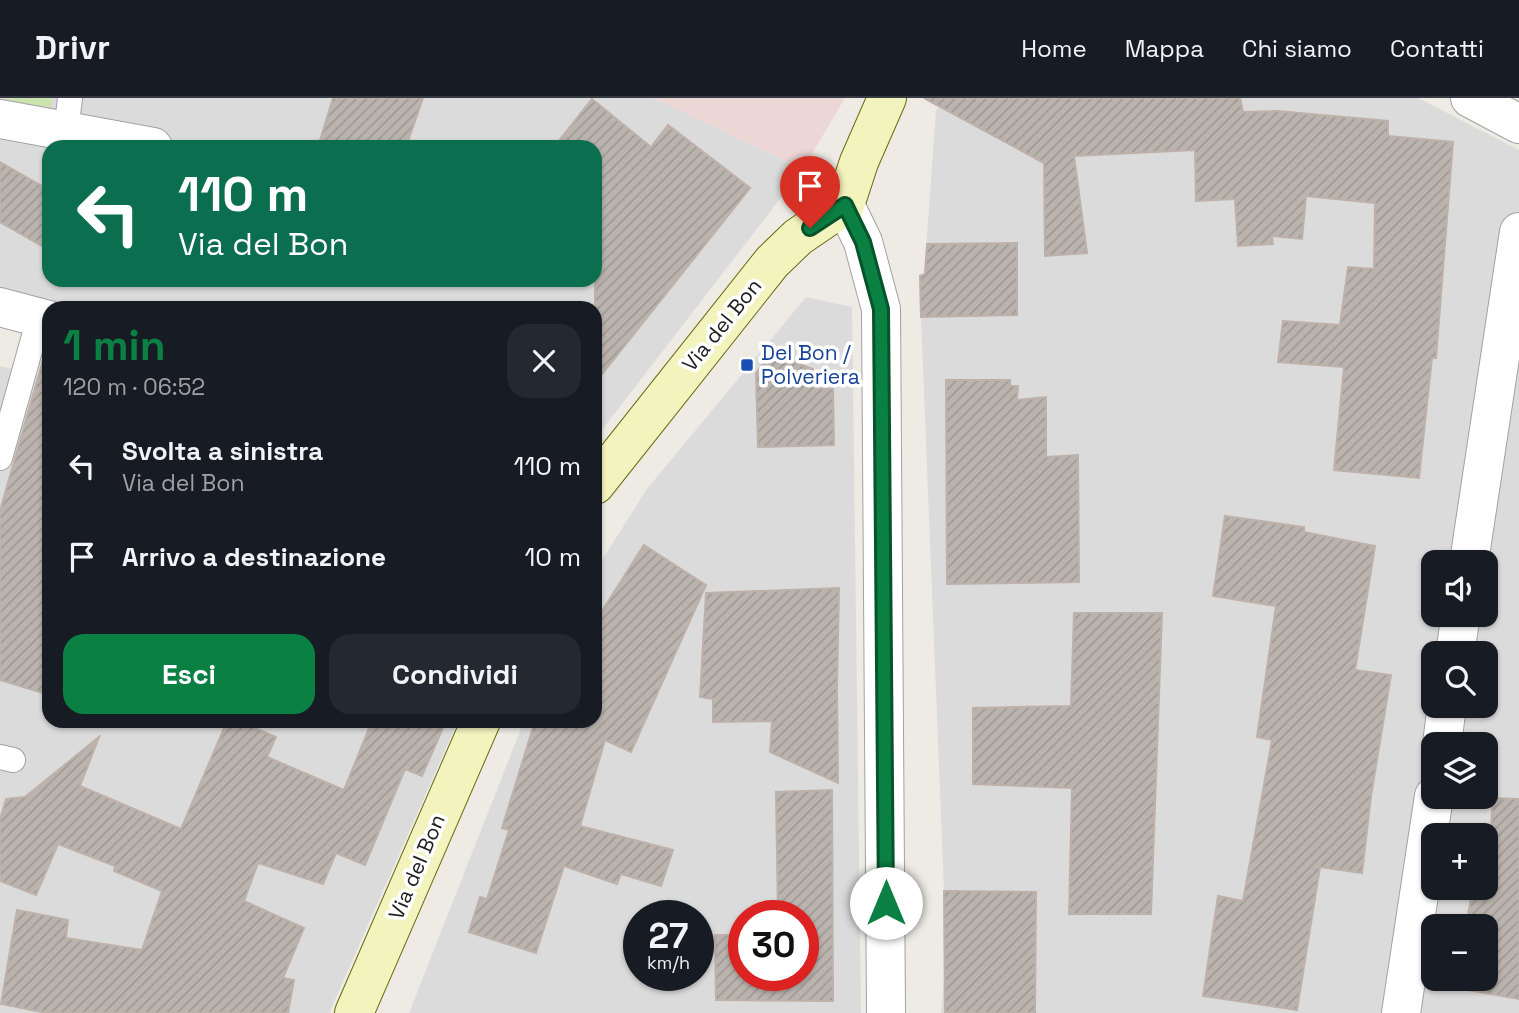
<!DOCTYPE html>
<html lang="it">
<head>
<meta charset="utf-8">
<style>
  :root { --surface:#171b24; --page:#242831; --text:#f1f3f6; --muted:#9ea1a6; --line:#363941; --accent:#0b8043 }
  body { margin:0; font-family:"Space Grotesk",sans-serif; background:var(--page); color:var(--text); height:100vh; display:flex; flex-direction:column; font-size:26px; white-space:nowrap }
  * { box-sizing:border-box; margin:0 }
  p { font-size:23px; color:var(--muted) }
  .icon { flex:none; width:38px; height:38px; fill:none; stroke:currentColor; stroke-width:2; stroke-linecap:round; stroke-linejoin:round }
  .map { position:relative; flex:1; overflow:hidden }
  .drawer { position:absolute; left:42px; top:203px; width:560px; height:427px; display:flex; flex-direction:column; background:var(--surface); border-radius:21px; box-shadow:0 2px 5px #0004 }
  .drawer>* { flex:none }
  .hud { position:absolute; left:42px; top:42px; width:560px; height:147px; border-radius:21px; box-shadow:0 2px 5px #0004; background:#0b6e4f; color:#fff; overflow:hidden }
  .buttons { position:absolute; left:1421px; top:452px; display:grid; gap:14px }
  .buttons a { display:grid; place-items:center; width:77px; height:77px; border-radius:14px; background:var(--surface); box-shadow:0 2px 5px #0004; font-size:35px }
  .speed { position:absolute; left:623px; top:802px; display:flex; gap:14px; font-size:35px; font-weight:700; text-align:center }
  .speed>* { display:grid; place-content:center; width:91px; height:91px; border-radius:50%; background:var(--surface); box-shadow:0 2px 5px #0004; line-height:1 }
  .speed small { font-size:18px; font-weight:400 }
  .speed .limit { border:10px solid #d22; background:#fff; color:#111 }
  .pin { position:absolute; display:grid; place-items:center; width:60px; height:60px; color:#fff; margin:-72px -30px; border-radius:50% 50% 50% 0; rotate:-45deg; box-shadow:0 0 7px #0007 }
  .pin .icon { rotate:45deg }
  .me { position:absolute; width:77px; margin:-38px; rotate:0deg; stroke-linejoin:round; filter:drop-shadow(0 0 5px #0008) }
  .turn { display:flex; align-items:center; gap:24px; height:147px; padding:0 21px; font-size:32px }
  .turn .icon { width:91px; height:91px; stroke-width:2.5 }
  .turn b { display:block; font-size:49px; line-height:60px }
  .round { display:grid; place-items:center; flex:none; width:74px; height:74px; border-radius:21px; background:var(--page) }
  .head { display:flex; align-items:center; justify-content:space-between; height:119px; padding:0 21px }
  h1 { font-size:42px; font-weight:600; line-height:52px; color:var(--accent) }
  .cta { display:flex; gap:14px; margin-top:auto; padding:14px 21px }
  .cta a { flex:1; height:80px; border-radius:21px; background:var(--accent); color:#fff; font-size:28px; font-weight:600; line-height:80px; text-align:center }
  .cta a+a { background:var(--page); color:var(--text) }
  ul { padding:0; list-style:none }
  li { display:flex; align-items:center; gap:21px; height:91px; padding:0 21px }
  li div { flex:1 }
  li b { display:block; font-size:26px }
  li em { font-style:normal }
  header { display:flex; align-items:center; gap:42px; box-sizing:border-box; height:98px; padding:0 35px; background:var(--surface); border-bottom:2px solid var(--line) }
  header strong { font-size:33px }
  nav { display:flex; gap:38px; margin-inline-start:auto; font-size:24px }
  .map>svg:first-child { display:block }
</style>
</head>
<body>
<header>
<strong>Drivr</strong>
<nav><a>Home</a><a>Mappa</a><a>Chi siamo</a><a>Contatti</a></nav>
</header>
<div class="map">
<svg width="1519" height="915" viewBox="0 0 1519 915">
  <defs>
    <pattern id="building-hatch" width="6" height="6" patternUnits="userSpaceOnUse" patternTransform="scale(1.75)"><rect width="6" height="6" fill="#bbb4ae"/><path d="M-1 1l2-2M0 6l6-6M5 7l2-2" fill="none" stroke="#a09a95"/></pattern>
  </defs>
  <rect width="100%" height="100%" fill="#eeebe5"/>
  <g fill="#dcdbdb" fill-rule="evenodd">
    <path d="M0 0H654L803 71 595 341V210H58L0 194ZM49 49H595V182H49Z"/>
    <path d="M944 0H1418L1519 52V915H941L945 868 944 793 921 219 936 13ZM1433 464H1486V516H1433ZM1433 555H1486V607H1433ZM1433 646H1486V698H1433ZM1433 737H1486V789H1433ZM1433 828H1486V880H1433Z"/>
    <path d="M806 199 852 209 861 915H409L524 623H595V473L647 391ZM639 817H698V877H639ZM744 817H803V877H744Z"/>
    <polygon points="0,268 49,280 49,623 458,623 329,915 0,915"/>
  </g>
  <polygon fill="#edd6d6" points="654,0 845,0 803,71"/>
  <polygon fill="#cbe4af" points="4,0 52,0 50,14"/>
  <g fill="url(#building-hatch)" stroke="#beb1a9" stroke-width="2">
    <polygon points="333,0 423,0 406,49 318,49"/>
    <polygon points="924,0 1240,0 1243,14 1277,13 1388,23 1388,38 1453,44 1436,260 1432,260 1419,380 1334,372 1344,269 1278,264 1283,223 1340,227 1348,169 1374,171 1375,105 1306,98 1302,141 1272,138 1273,146 1238,148 1235,101 1196,103 1195,52 1074,58 1087,155 1045,158 1044,65"/>
    <polygon points="592,1 651,49 668,27 750,90 595,285 595,49 554,49"/>
    <polygon points="0,64 49,92 49,152 0,124"/>
    <polygon points="1017,145 1017,217 921,219 920,178 925,176 927,146"/>
    <polygon points="771,256 813,271 814,290 833,291 834,347 758,349 756,275"/>
    <polygon points="43,262 49,263 49,597 0,582 0,413"/>
    <polygon points="946,282 1010,282 1010,288 1018,288 1017,302 1046,299 1046,359 1078,357 1079,484 947,486"/>
    <polygon points="1225,418 1304,429 1304,434 1375,448 1355,572 1391,577 1371,698 1362,775 1320,769 1297,912 1203,898 1218,798 1243,803 1272,642 1257,639 1276,508 1213,498"/>
    <polygon points="644,447 706,487 631,654 605,642 580,728 673,752 661,788 621,776 617,786 564,768 536,855 469,834 480,799 487,801 509,732 502,730 535,623 595,623 595,524"/>
    <polygon points="839,490 837,590 838,685 770,654 772,623 713,624 713,601 700,599 706,495"/>
    <polygon points="1074,515 1162,515 1151,816 1069,816 1072,690 973,686 973,610 1071,608"/>
    <polygon points="227,623 239,623 276,639 267,659 344,692 372,623 446,623 422,678 405,671 365,767 336,755 323,786 258,765 244,803 304,830 283,880 294,882 288,915 47,915 1,906 17,812 68,822 66,840 142,852 162,793 114,773 115,768 58,746 36,797 0,783 0,722 6,701 25,699 99,639 80,688 181,731"/>
    <polygon points="832,692 833,903 716,902 715,837 744,837 744,877 803,877 803,817 778,817 776,694"/>
    <polygon points="1493,700 1519,701 1519,901 1456,890 1458,880 1486,880 1486,828 1466,828 1471,799 1486,802"/>
    <polygon points="944,793 1036,794 1035,915 945,915"/>
  </g>
  <g fill="none" stroke-linecap="round" stroke-linejoin="round">
    <defs>
      <g id="lane">
        <polyline points="66,33 70,0"/>
        <polyline points="0,360 39,220"/>
        <polyline points="0,659 13,662"/>
      </g>
      <g id="street">
        <polyline points="1470,0 1519,26"/>
        <polyline points="0,21 153,49"/>
        <polyline points="845,107 863,144 881,211 886,915"/>
        <polyline points="0,209 49,222"/>
        <polyline points="1469,464 1519,134"/>
        <polyline points="1455,555 1461,516"/>
        <polyline points="1442,646 1447,607"/>
        <polyline points="1401,915 1434,698"/>
      </g>
      <g id="secondary">
        <polyline points="595,387 772,164 798,139 845,107 859,64 887,0"/>
        <polyline points="354,915 481,623"/>
      </g>
    </defs>
    <use href="#lane" stroke="#a2a2a2" stroke-width="26"/>
    <use href="#street" stroke="#a2a2a2" stroke-width="40"/>
    <use href="#secondary" stroke="#656b0f" stroke-width="40"/>
    <use href="#lane" stroke="#fff" stroke-width="24"/>
    <use href="#street" stroke="#fff" stroke-width="38"/>
    <use href="#secondary" stroke="#f3f4bd" stroke-width="38"/>
  </g>
  <g fill="none" stroke-linecap="round" stroke-linejoin="round">
    <defs>
      <polyline id="route" points="810,130 845,107 863,144 881,211 886,805"/>
    </defs>
    <use href="#route" stroke="#07532c" stroke-width="18"/>
    <use href="#route" stroke="#0b8043" stroke-width="12"/>
  </g>
  <rect fill="#1a4fb4" stroke="#fff" stroke-width="2.5" x="740" y="260" width="14" height="14" rx="3.5"/>
  <g text-anchor="middle" stroke-width="7" stroke-linejoin="round" paint-order="stroke">
    <g font-size="21" fill="#1e1e1e" stroke="#fff">
      <text transform="translate(722 227) rotate(-51)" y="7">Via del Bon</text>
      <text transform="translate(417 769) rotate(-67)" y="7">Via del Bon</text>
    </g>
    <g font-size="21" fill="#164399" stroke="#fff" text-anchor="start">
      <text x="761" y="262">Del Bon /<tspan x="761" dy="24">Polveriera</tspan></text>
    </g>
  </g>
</svg>
<div class="buttons">
<a><svg class="icon" aria-label="sound" viewBox="0 0 24 24"><path d="M4 9h4l5-4v14l-5-4H4zM17 9q2 3 0 6"/></svg></a>
<a><svg class="icon" aria-label="search" viewBox="0 0 24 24"><circle cx="10" cy="10" r="6"/><path d="M15 15l6 6"/></svg></a>
<a><svg class="icon" aria-label="layers" viewBox="0 0 24 24"><path d="M12 4l9 5-9 5-9-5zM3 14l9 5 9-5"/></svg></a>
<a>+</a>
<a>−</a>
</div>
<div class="speed"><div>27<small>km/h</small></div><div class="limit">30</div></div>
<div class="pin" style="left:810px;top:130px;background:#d93025"><svg class="icon" aria-label="arrive" viewBox="0 0 24 24"><path d="M6 21V4h12l-3 4 3 4H6"/></svg></div>
<svg class="me" style="left:886px;top:805px" viewBox="-20 -20 40 40"><circle r="19" fill="#fff"/><path d="M0-13L10 11 0 6-10 11z" fill="#0b8043"/></svg>
<div class="hud">
<div class="turn"><svg class="icon" aria-label="left" viewBox="0 0 24 24"><path d="M17 20v-9H6M10 6l-5 5 5 5"/></svg><div><b>110 m</b>Via del Bon</div></div>
</div>
<section class="drawer">
<div class="head"><div><h1>1 min</h1><p>120 m · 06:52</p></div><a class="round"><svg class="icon" aria-label="close" viewBox="0 0 24 24"><path d="M6 6l12 12M18 6L6 18"/></svg></a></div>
<ul>
<li><svg class="icon" aria-label="left" viewBox="0 0 24 24"><path d="M17 20v-9H6M10 6l-5 5 5 5"/></svg><div><b>Svolta a sinistra</b><p>Via del Bon</p></div><em>110 m</em></li>
<li><svg class="icon" aria-label="arrive" viewBox="0 0 24 24"><path d="M6 21V4h12l-3 4 3 4H6"/></svg><div><b>Arrivo a destinazione</b></div><em>10 m</em></li>
</ul>
<div class="cta"><a>Esci</a><a>Condividi</a></div>
</section>
</div>
</body>
</html>
